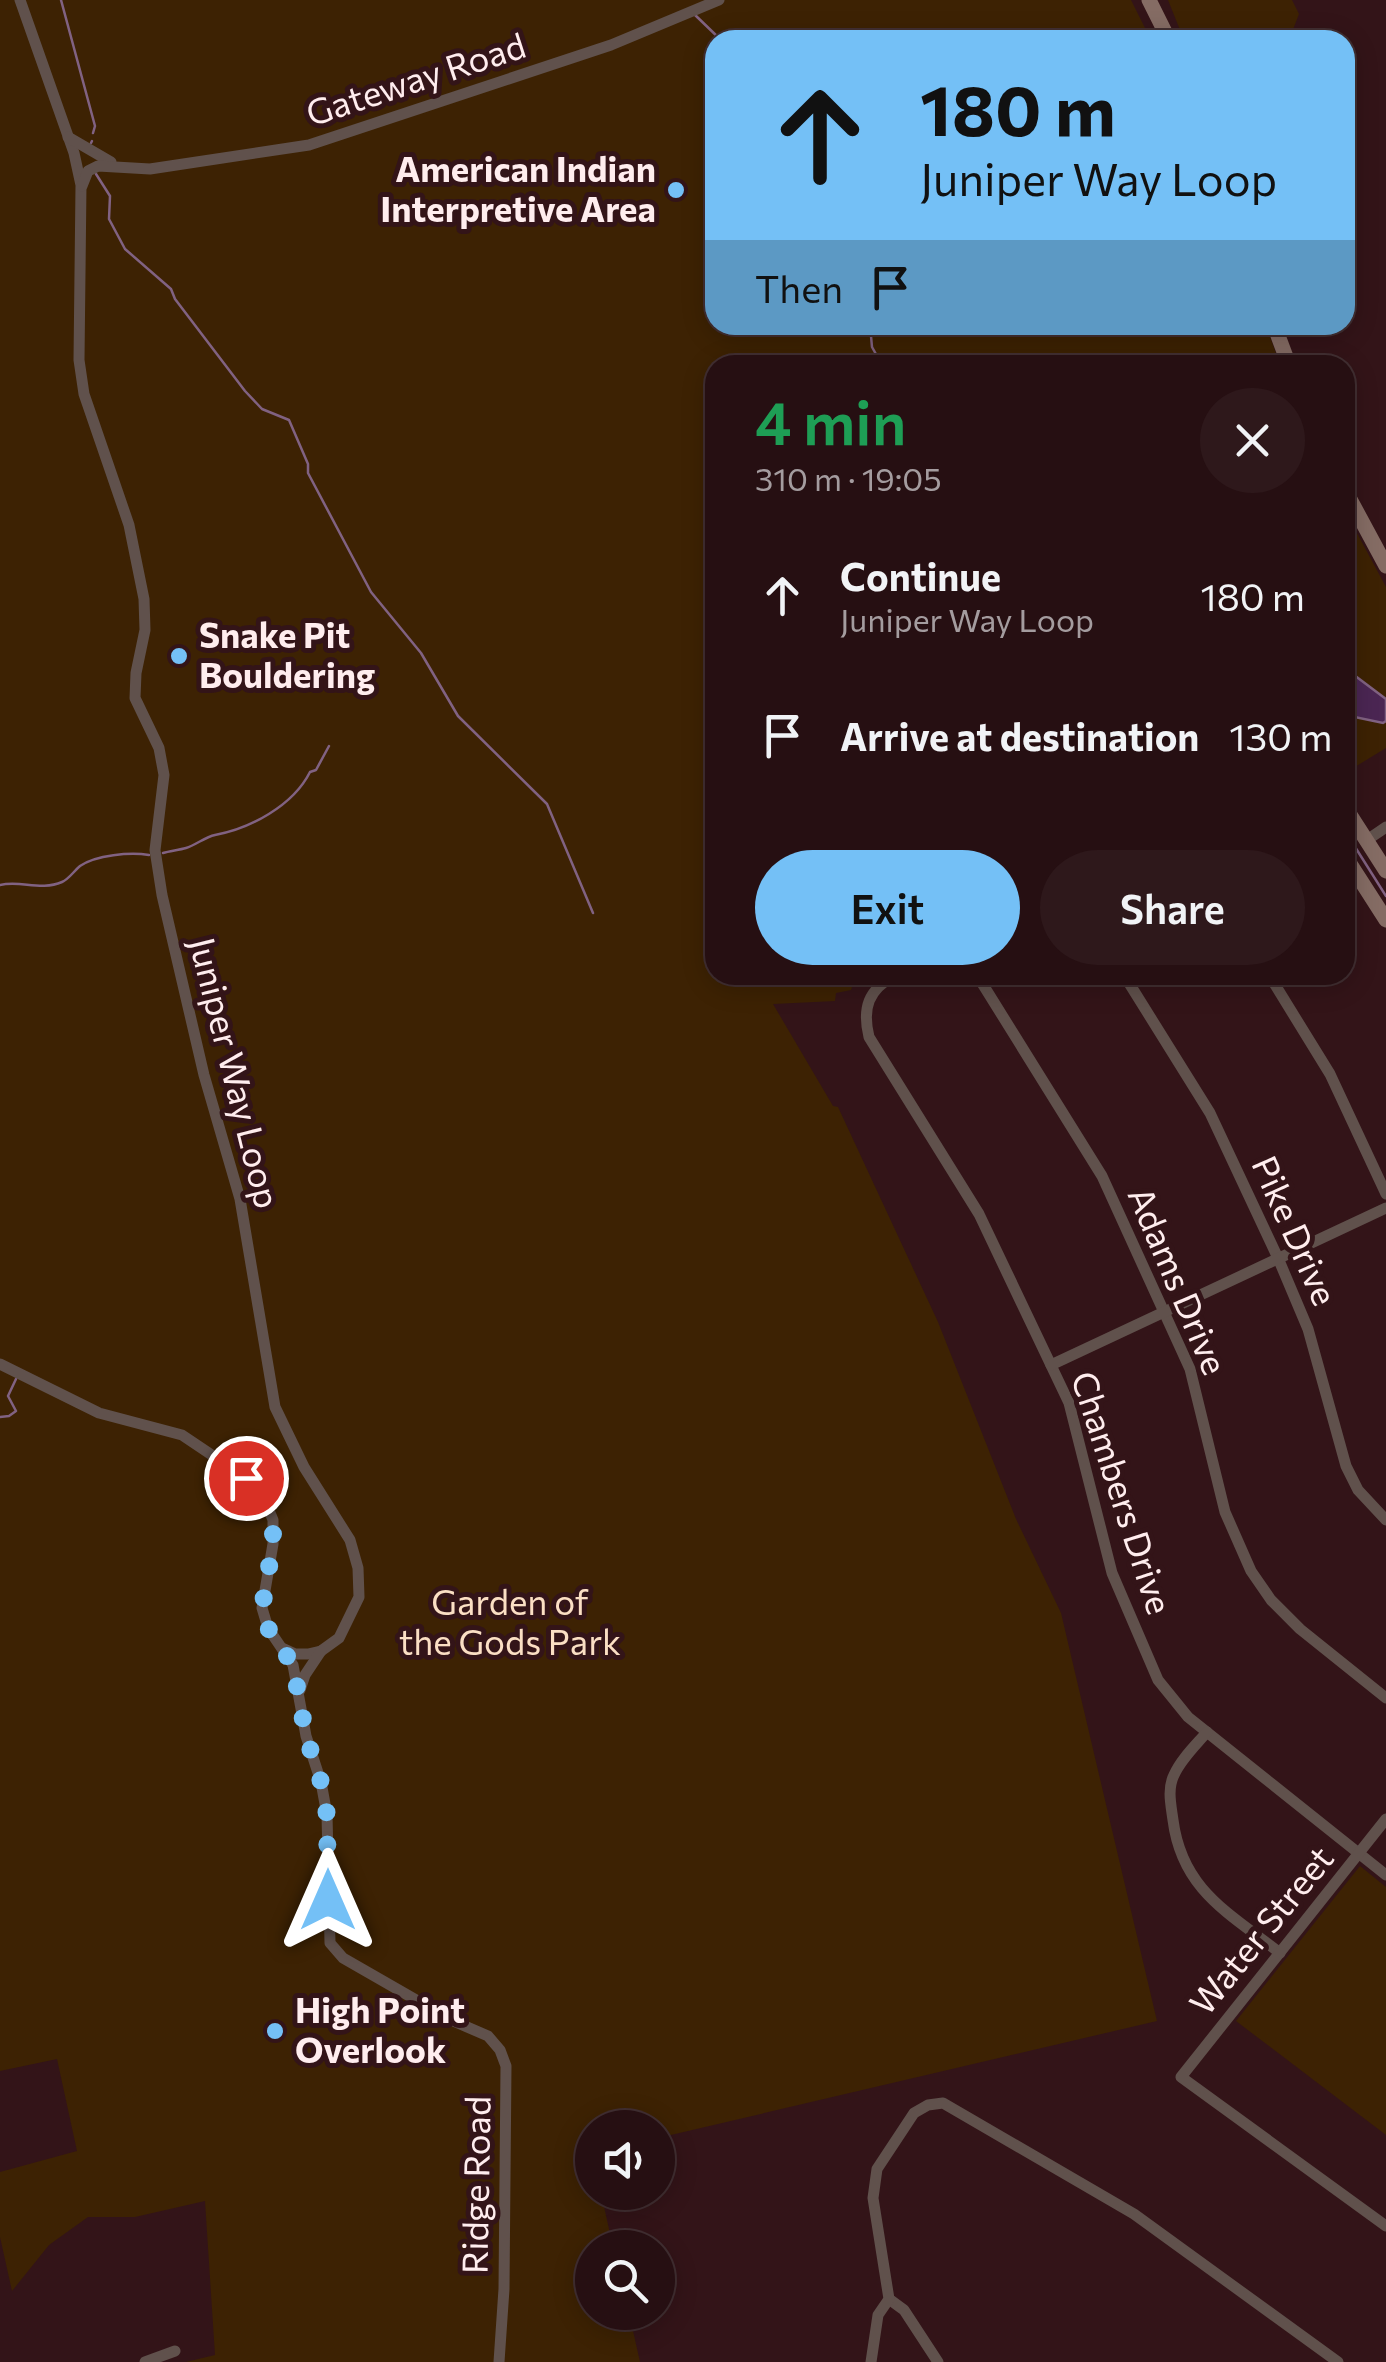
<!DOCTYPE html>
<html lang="en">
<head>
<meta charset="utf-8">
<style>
  :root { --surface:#260f12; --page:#2e181b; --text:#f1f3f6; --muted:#a49c9f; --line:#422f32; --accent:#74c0f6 }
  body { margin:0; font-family:Commissioner,sans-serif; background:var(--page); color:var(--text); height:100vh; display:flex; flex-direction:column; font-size:38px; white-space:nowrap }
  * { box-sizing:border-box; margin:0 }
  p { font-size:32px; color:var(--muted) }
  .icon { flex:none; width:55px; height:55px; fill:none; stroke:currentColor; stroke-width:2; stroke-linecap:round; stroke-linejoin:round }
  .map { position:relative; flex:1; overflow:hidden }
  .drawer { position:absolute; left:705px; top:355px; width:650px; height:630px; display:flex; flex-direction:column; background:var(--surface); border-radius:30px; box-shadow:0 5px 25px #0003,0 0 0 2px var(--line) }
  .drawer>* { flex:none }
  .top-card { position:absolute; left:705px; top:30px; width:650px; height:305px; border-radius:30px; box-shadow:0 5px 25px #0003,0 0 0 2px var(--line); background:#74c0f6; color:#111; overflow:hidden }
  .controls { position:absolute; left:575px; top:2110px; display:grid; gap:20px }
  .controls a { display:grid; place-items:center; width:100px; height:100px; border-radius:50%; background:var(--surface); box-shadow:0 5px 25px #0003,0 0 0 2px var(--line); font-size:50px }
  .pin { position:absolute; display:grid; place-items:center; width:85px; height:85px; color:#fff; margin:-42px; border:5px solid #fff; border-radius:50%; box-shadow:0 2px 10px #0007 }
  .me { position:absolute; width:110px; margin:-55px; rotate:0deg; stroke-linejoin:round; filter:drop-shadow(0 0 8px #0008) }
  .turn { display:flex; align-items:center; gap:35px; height:210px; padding:0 50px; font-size:45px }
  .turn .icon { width:130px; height:130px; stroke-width:2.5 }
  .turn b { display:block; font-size:70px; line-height:85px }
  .then { display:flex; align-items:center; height:95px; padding:0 50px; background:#0003; gap:20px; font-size:38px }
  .round { display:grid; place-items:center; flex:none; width:105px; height:105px; border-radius:52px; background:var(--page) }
  .summary { display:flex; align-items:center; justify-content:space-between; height:170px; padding:0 50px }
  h1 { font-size:60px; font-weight:600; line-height:75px; color:#1e9e55 }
  .button { display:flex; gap:20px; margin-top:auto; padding:20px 50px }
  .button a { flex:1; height:115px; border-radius:60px; background:var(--accent); color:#111; font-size:40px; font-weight:600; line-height:115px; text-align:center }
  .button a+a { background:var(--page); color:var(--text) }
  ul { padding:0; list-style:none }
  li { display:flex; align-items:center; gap:30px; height:140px; padding:0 50px }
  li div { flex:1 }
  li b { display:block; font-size:38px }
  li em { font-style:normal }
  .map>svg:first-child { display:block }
</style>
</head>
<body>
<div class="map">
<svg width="1386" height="2362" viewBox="0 0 1386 2362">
  <rect width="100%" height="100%" fill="#331418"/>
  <g fill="#3d2203">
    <polygon points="0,0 1131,0 1151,40 715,40 715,325 1266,325 1280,365 715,365 715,975 870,975 861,983 854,981 851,990 836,993 835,1001 773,1004 833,1106 838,1107 938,1322 1016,1519 1061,1613 1157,2021 658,2138 658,2128 592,2128 592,2192 601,2193 613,2247 592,2248 592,2312 629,2313 640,2362 186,2362 215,2355 205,2201 135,2217 88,2217 49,2245 12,2291 0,2237 0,2172 77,2151 57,2059 0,2071"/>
    <polygon points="1168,0 1292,0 1299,14 1289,40 1184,40"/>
    <polygon points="1345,511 1386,587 1386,748 1345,773"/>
    <polygon points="1360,1866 1386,1887 1386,2135 1236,2021"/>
  </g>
  <polygon fill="#4b2653" stroke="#816282" stroke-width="2.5" points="1345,621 1349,624 1349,650 1354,675 1386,699 1386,721 1383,723 1345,715"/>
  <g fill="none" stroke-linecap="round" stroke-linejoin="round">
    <g stroke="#816282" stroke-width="2.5">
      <polyline points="61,0 95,126 93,133"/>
      <polyline points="694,14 721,40"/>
      <polyline points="91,143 92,141"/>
      <polyline points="96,174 110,196 109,219 125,249 171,289 175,299 245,391 262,409 289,420 308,464 308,473 371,592 421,653 458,716 547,804 593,913"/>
      <polyline points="870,325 872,347 882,365"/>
      <polyline points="1345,831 1386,896"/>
      <path d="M163 853C170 851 179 850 186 848 196 845 205 837 215 835 249 829 293 806 310 772L316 770 329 746"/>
      <path d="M0 885C20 880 41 891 62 882 69 879 74 871 80 866 96 855 130 852 149 855"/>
      <polyline points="0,1417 9,1416 16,1411 8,1396 16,1379"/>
    </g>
    <g stroke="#60514c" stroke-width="11">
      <polyline points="20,0 74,153 81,185 79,360 84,394 129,525 144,599 145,630 136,673 135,698 159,748 164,775 155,850 162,895 204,1075 240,1199 275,1407 304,1467 350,1540 358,1568 359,1597 339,1638 321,1651 308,1654 295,1654 282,1648"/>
      <polyline points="68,137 111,162"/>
      <polyline points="82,186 88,171 98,166 150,169 309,145 611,45 719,0"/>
      <polyline points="1367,840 1386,827"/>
      <path d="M895 975C868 990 862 1008 869 1037L979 1214 1069 1403 1112 1573 1158 1680 1188 1717 1386 1875"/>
      <polyline points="977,975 1102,1176 1190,1369 1225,1512 1251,1571 1271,1600 1300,1629 1386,1698"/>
      <polyline points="1124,975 1210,1113 1278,1258 1308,1329 1346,1466 1358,1490 1386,1520"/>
      <polyline points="1269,975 1330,1074 1386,1194"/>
      <polyline points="0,1364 99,1413 182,1435 246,1478 264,1498 273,1520 273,1544 262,1608 268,1628 293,1665 306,1736 321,1782 327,1815 330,1943 343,1958 451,2020 488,2036 500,2050 506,2066 504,2289 499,2362"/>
      <polyline points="1051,1365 1386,1208"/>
      <polyline points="300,1690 305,1675 321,1651"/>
      <path d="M1207 1732C1196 1745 1181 1759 1174 1775 1167 1789 1171 1805 1173 1820 1182 1890 1229 1913 1280 1953"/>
      <polyline points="1386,1819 1181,2077 1386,2226"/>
      <polyline points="889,2299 904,2310 938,2362"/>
      <polyline points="145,2362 175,2351"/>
      <polyline points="871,2362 878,2315 889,2299 873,2198 877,2169 914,2113 928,2105 943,2103 1134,2214 1338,2362"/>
    </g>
    <g stroke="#856c64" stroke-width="15">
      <polyline points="1149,0 1169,40"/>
      <polyline points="1274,325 1289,365"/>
      <polyline points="1345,490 1386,566"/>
      <polyline points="1345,807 1386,871"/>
      <polyline points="1345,856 1386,920"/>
    </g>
  </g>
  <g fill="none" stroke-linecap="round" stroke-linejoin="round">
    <polyline stroke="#74c0f6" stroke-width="18" stroke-dasharray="0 32.4" points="246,1478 264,1498 273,1520 273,1544 262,1608 268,1628 293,1665 306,1736 321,1782 327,1815 328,1900"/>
  </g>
  <g fill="#74c0f6" stroke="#331418" stroke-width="4">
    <circle cx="676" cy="190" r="10"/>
    <circle cx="179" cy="656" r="10"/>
    <circle cx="275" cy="2031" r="10"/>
  </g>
  <g text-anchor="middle" stroke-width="10" stroke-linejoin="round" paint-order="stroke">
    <g font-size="35" fill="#ffedee" stroke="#331418">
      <text transform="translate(416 80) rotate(-18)" y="12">Gateway Road</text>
      <text transform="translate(234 1073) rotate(76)" y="12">Juniper Way Loop</text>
      <text transform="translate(1294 1231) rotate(66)" y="12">Pike Drive</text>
      <text transform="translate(1177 1281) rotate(67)" y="12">Adams Drive</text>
      <text transform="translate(1121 1493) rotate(72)" y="12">Chambers Drive</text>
      <text transform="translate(1262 1931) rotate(-51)" y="12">Water Street</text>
      <text transform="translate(477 2185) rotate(-89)" y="12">Ridge Road</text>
    </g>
    <g font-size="35" font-weight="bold" fill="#ffedee" stroke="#331418" text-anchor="start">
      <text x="656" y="182" text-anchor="end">American Indian<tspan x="656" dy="40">Interpretive Area</tspan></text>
      <text x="199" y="648">Snake Pit<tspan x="199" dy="40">Bouldering</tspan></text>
      <text x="295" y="2023">High Point<tspan x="295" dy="40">Overlook</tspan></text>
    </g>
    <g font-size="35" fill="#fbdfc4" stroke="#331418">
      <text x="510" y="1615">Garden of<tspan x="510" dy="40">the Gods Park</tspan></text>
    </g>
  </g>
</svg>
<div class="controls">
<a><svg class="icon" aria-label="sound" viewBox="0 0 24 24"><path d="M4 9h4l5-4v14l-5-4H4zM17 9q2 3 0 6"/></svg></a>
<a><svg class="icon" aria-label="search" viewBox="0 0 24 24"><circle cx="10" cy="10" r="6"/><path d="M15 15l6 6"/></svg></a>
</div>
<div class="pin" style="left:246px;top:1478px;background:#d93025"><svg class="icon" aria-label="arrive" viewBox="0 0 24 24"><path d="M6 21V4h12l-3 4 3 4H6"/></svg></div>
<svg class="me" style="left:328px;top:1900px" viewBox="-20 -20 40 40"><path d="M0-17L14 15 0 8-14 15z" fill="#74c0f6" stroke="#fff" stroke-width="4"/></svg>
<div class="top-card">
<div class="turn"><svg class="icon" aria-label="ahead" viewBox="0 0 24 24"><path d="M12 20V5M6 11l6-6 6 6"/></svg><div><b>180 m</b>Juniper Way Loop</div></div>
<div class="then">Then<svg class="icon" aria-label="arrive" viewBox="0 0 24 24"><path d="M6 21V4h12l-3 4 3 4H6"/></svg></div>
</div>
<section class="drawer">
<div class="summary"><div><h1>4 min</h1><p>310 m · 19:05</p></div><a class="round"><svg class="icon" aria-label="close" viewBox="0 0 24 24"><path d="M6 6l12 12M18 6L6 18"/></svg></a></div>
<ul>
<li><svg class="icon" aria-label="ahead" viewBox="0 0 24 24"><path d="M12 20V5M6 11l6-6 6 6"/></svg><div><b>Continue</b><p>Juniper Way Loop</p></div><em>180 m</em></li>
<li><svg class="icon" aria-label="arrive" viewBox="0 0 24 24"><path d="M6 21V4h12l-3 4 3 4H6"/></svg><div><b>Arrive at destination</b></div><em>130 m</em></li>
</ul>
<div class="button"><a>Exit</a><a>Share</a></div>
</section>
</div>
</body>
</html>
